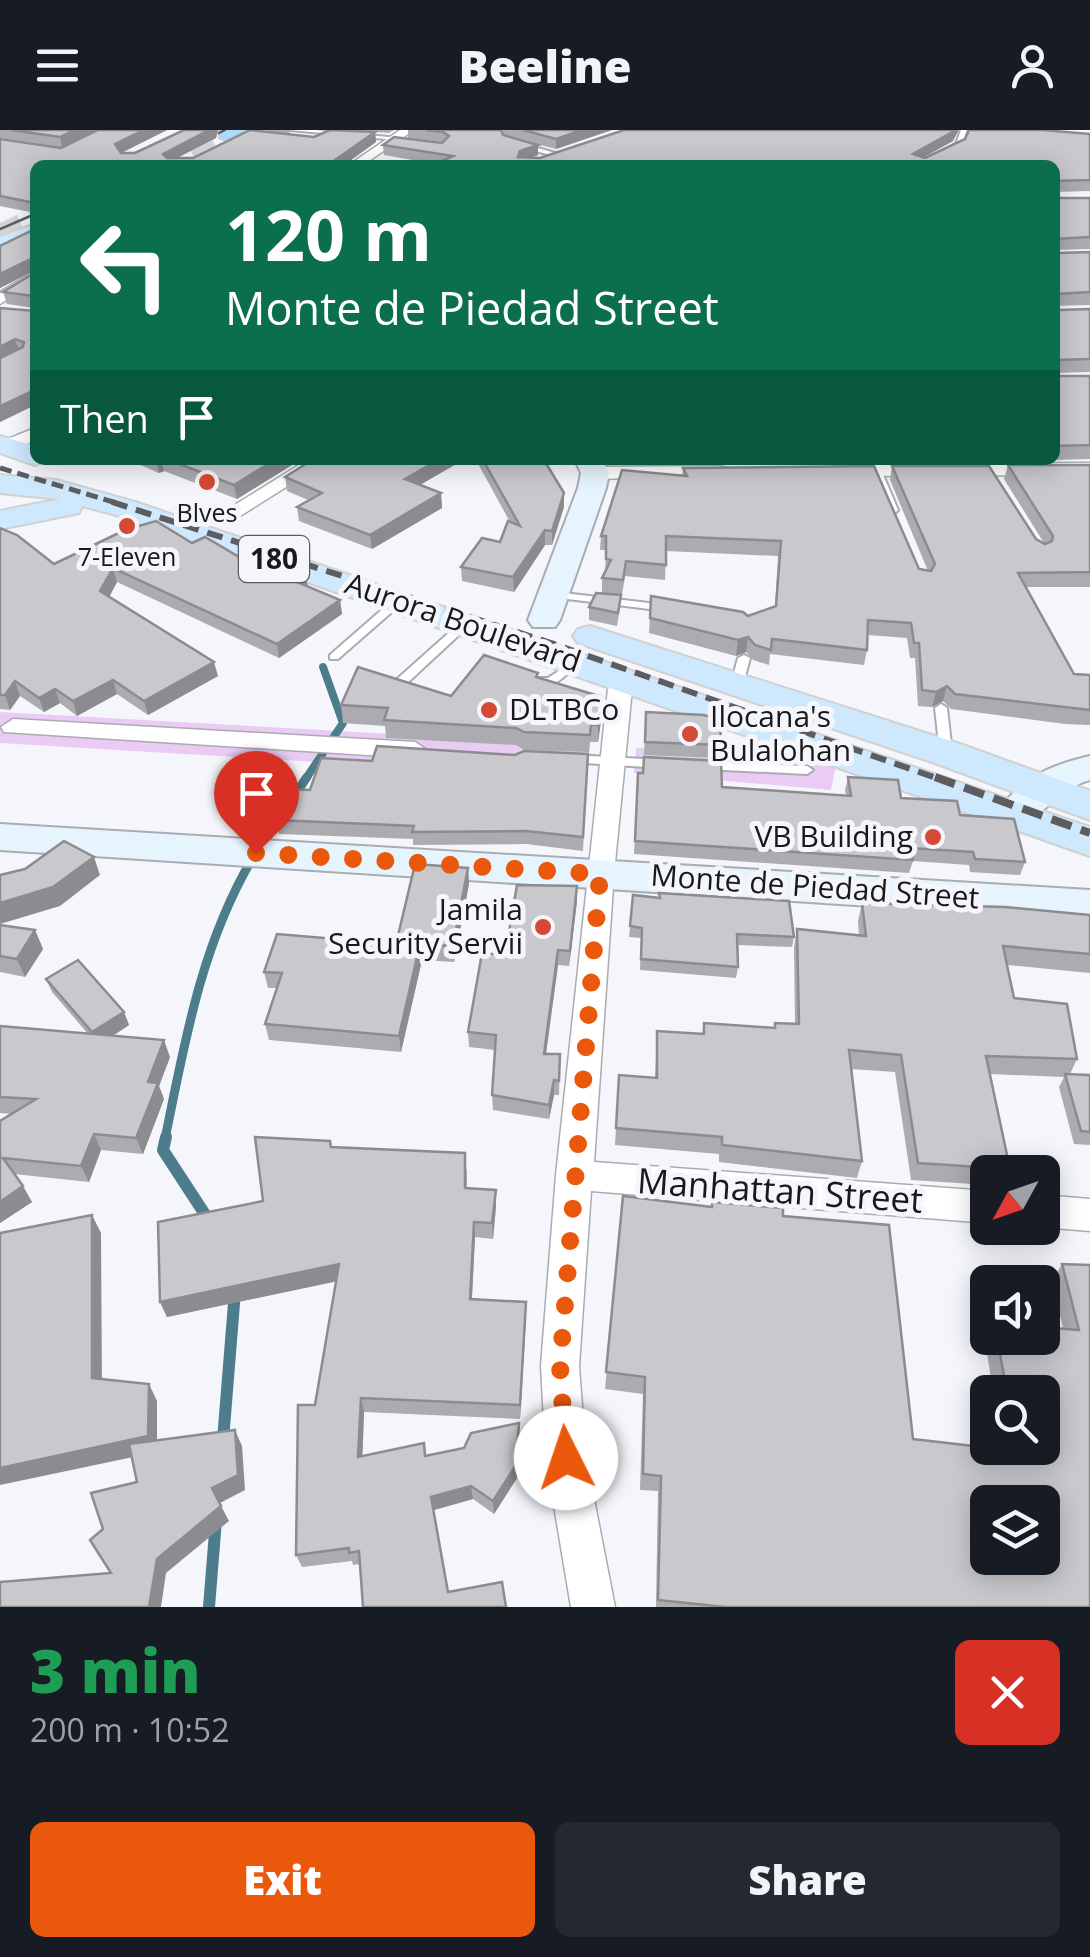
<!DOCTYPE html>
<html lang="en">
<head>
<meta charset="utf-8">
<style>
  :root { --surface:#171b24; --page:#242831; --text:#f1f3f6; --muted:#9ea1a6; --accent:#ea580c }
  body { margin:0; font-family:"Open Sans",sans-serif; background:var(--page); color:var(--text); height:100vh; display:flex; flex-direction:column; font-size:38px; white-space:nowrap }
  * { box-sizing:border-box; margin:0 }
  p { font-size:32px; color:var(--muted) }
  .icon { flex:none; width:55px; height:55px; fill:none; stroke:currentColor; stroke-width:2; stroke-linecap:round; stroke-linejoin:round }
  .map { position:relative; height:1477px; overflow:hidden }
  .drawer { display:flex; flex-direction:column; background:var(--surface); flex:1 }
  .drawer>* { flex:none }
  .hud { position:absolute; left:30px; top:30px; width:1030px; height:305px; border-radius:15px; box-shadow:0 5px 25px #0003; background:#0b6e4f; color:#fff; overflow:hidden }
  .needle { width:65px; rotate:230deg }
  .fabs { position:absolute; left:970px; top:1025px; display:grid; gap:20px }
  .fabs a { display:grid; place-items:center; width:90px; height:90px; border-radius:15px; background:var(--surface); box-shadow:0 5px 25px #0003; font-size:50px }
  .pin { position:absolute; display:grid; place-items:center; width:85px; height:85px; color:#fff; margin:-102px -42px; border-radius:50% 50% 50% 0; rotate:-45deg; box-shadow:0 0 10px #0007 }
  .pin .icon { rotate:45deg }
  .me { position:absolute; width:110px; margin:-55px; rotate:356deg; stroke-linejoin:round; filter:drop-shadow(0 0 8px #0008) }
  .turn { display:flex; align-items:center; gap:35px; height:210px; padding:0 30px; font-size:45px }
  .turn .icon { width:130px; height:130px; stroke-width:2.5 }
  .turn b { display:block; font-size:70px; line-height:85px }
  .then { display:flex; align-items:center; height:95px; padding:0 30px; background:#0003; gap:20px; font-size:38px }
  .round { display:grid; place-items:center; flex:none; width:105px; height:105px; border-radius:15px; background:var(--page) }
  .summary { display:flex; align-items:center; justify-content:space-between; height:170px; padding:0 30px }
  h1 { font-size:60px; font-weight:800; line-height:75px; color:#1e9e55 }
  .cta { display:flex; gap:20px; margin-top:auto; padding:20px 30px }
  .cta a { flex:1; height:115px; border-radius:15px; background:var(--accent); color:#fff; font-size:40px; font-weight:800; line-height:115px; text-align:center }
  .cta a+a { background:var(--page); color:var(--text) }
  header { display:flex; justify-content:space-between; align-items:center; height:130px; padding:0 30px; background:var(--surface); font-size:45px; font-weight:800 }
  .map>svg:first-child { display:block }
</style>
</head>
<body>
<header><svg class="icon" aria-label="menu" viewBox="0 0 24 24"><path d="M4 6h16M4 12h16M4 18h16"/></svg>Beeline<svg class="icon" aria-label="person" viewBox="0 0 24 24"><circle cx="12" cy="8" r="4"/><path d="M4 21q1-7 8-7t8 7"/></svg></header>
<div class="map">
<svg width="1090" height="1477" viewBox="0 0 1090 1477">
  <rect width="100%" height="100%" fill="#f4f6fb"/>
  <g fill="#e9cbf4">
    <polygon points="0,582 590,615 586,648 0,613"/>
    <polygon points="636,618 810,627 836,634 831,660 634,643"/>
  </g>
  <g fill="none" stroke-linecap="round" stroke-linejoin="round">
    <polyline stroke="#4d7d8b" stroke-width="8" points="305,650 343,593 323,537"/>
    <g stroke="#4d7d8b" stroke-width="9">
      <polyline points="294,666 307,647"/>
      <polyline points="261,716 283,683"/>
      <path d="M165 1009C185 911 201 816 252 729"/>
    </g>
    <g stroke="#4d7d8b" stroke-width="12">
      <polyline points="166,1007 163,1020 208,1089"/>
      <polyline points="223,1310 235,1161"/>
      <polyline points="209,1477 216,1390"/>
    </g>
    <g stroke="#d3d5d9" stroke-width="24" stroke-dasharray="24 12" stroke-linecap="butt">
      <polyline points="158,35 227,4"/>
      <polyline points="0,106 35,90"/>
    </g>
    <defs>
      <g id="lane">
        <polygon points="290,0 315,0 399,8 396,10"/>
        <polygon points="961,0 967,0 961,16 923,35 915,35 956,14"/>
        <polygon points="520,13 559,24 560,25 557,27 518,16"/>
        <polygon points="873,338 881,340 898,380 896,382 888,380 871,340"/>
        <polygon points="555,462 666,475 671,478 666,481 551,467 550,465"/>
        <polygon points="389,476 393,477 393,481 338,529 330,529 330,525 385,477"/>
        <polygon points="456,499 462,502 460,504 404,556 396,556 394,553 396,550 452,500"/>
        <polygon points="744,525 750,528 743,554 741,557 733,557 731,554 738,528"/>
        <path d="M565 537 571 540C560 552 546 562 531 552L537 548H548Z"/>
        <polygon points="941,574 947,578 952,623 946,627 940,623 935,578"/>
        <polygon points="573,625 661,630 667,634 661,638 569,632 567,629"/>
        <polygon points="707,632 807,636 813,640 807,644 703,639 701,636"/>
      </g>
      <g id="street">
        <polygon points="400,0 414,0 363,35 349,35"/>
        <polygon points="35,141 35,152 0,174 0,162"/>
        <polygon points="35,298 35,310 12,320 0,320 0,312"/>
        <polygon points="307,330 329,330 229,393 215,393 212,389"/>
        <polygon points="1090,333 1090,345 842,346 833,340 842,334"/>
        <polygon points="719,336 726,338 726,346 595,349 586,343 595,337"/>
        <polygon points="620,552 632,559 614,743 594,1032 988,1061 988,1093 591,1061 579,1236 586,1328 615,1477 571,1477 546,1328 541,1236 556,1045 608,559"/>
        <polygon points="13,589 415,612 427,620 415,628 4,602 1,597"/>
        <polygon points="1042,1065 1090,1069 1090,1101 1042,1097"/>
      </g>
      <g id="secondary">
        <polygon points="575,330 603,330 609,343 606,358 560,490 555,497 533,497 528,490 578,358 581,343"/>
        <path d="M1090 626V650C1052 660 1035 703 1001 694L996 685C1018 649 1050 635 1090 626Z"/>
        <polygon points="0,694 1090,760 1090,790 0,720"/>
      </g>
      <g id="primary">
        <polygon points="35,94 35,108 0,121 0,107"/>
        <polygon points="0,306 35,316 35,330 47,330 35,335 0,323"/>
        <polygon points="0,345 56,350 135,372 1090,697 1090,726 113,384 82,376 79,383 0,399 0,381 60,369 0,363"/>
        <polygon points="590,496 960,614 1090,661 1090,690 932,632 578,513 573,506 578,499"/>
      </g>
      <polygon id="highway" points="219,0 245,0 227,10 220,8"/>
    </defs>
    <use href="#lane" stroke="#aaacb1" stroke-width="4"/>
    <use href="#street" stroke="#aaacb1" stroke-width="3"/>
    <use href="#secondary" stroke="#aaacb1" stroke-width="4"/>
    <use href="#primary" stroke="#d1d1d1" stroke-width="4"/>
    <use href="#highway" stroke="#d1d1d1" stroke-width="4"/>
    <use href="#lane" fill="#fff" fill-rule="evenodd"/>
    <use href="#street" fill="#fff" fill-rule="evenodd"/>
    <use href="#secondary" fill="#e6f4fe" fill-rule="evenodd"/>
    <use href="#primary" fill="#cee8fd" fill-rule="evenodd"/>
    <use href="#highway" fill="#add9fb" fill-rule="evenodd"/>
    <g stroke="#5c5d60" stroke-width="2.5">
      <polyline points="219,3 225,0"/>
      <polyline points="0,99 35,84"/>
    </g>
    <polyline stroke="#5c5d60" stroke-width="5" stroke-dasharray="12 6" stroke-linecap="butt" points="0,338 120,374"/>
    <polyline stroke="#5c5d60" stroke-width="6" stroke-dasharray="16 9" stroke-linecap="butt" points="112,372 548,512 942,650"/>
    <polyline stroke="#5c5d60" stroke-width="8" stroke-dasharray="21 10" stroke-linecap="butt" points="935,647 1090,703"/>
  </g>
  <g fill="#acacb0">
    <polygon points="0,0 167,0 121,23 135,23 184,0 218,0 216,8 177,28 193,28 314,7 330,0 394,0 389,3 375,2 376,12 344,35 35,35 35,83 0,76 0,9 62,17 0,8"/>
    <polygon points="266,0 289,0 290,4 267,1"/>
    <polygon points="408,0 612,0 556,19 505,6 538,25 531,28 953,11 924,27 1090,4 1090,61 1055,62 1055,68 1090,68 1090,119 1056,120 1058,123 1090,122 1090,175 1055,176 435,34 384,25 383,15 443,12 408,8"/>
    <polygon points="35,99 35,275 0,292 0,178 34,181 34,178 7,174 3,162 34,143 34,141 0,158 0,116"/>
    <polygon points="1055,177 1059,180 1090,179 1090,242 1056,243 1059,246 1090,246 1090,329 1055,330"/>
    <polygon points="129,330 300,330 237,369 164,341 159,343"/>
    <polygon points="463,330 420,355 441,363 442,378 372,419 299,391 297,377 308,370 287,361 285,347"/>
    <polygon points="476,330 544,330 564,363 564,377 552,415 545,415 514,462 462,451 461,437 500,412 510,392"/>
    <polygon points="673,330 997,330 674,333"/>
    <polygon points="1008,335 1090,335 1090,457 1026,457 1074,544 1090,545 1090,595 1065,594 951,579 943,571 932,577 918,576 915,528 910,528 907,508 868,505 867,520 864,535 770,524 769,535 753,530 746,522 736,526 649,503 651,466 748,486 775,476 778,426 666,421 665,450 625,446 622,465 602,463 602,448 605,442 606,420 600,420 601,406 682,346 683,338 919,439 928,441 890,350 892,336 1044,413 1004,349"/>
    <polygon points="0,398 54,434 192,413 306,446 308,456 340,470 342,484 279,528 117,452 109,467 218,546 148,585 117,564 77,586 60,573 44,582 20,566 10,580 0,579"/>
    <polygon points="589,477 620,478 617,496 589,490"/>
    <polygon points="538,543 538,547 602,584 598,612 590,612 589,622 524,620 516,615 386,608 385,596 343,593 341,575 451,566"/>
    <polygon points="646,582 721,615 719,628 644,625"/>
    <polygon points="588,624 583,721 526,714 413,715 413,709 279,704 276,690 372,631"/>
    <polygon points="638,643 722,657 846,665 845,660 848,647 901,668 960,685 1025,732 1020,745 970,742 969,735 913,731 909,743 634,724"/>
    <polygon points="468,738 469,754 454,832 422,830 401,922 269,910 265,894 277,858 268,858 264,842 396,814"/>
    <polygon points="633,765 794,807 792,817 738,815 738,837 736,848 640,840 641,808 629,807"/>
    <polygon points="577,771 569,836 558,835 546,924 560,924 559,965 554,965 549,989 493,980 492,965 495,920 469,917 468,902 505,825"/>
    <polygon points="862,773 1090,785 1090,843 1007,835 1014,868 1077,929 1070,944 1090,945 1090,1015 1074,1014 1059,957 1064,947 990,944 1010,1039 1009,1042 988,1042 988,1055 911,1050 895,942 851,939 862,1031 857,1048 719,1032 719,1024 615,1015 619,945 655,948 657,901 702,904 704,893 774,898 775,893 795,894 794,817 797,799 859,805 858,791"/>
    <polygon points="0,795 35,800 43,819 25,847 0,842"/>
    <polygon points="46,849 124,882 129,895 113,906 170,927 159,956 164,969 143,1024 101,1020 89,1052 14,1044 32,1072 0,1093 0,991 13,984 0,983 0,896 88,904 52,862"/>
    <polygon points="330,1011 332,1017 467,1039 467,1058 496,1060 496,1076 493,1109 475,1107 472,1169 526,1187 520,1289 364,1282 362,1326 425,1326 464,1318 519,1293 519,1306 517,1348 494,1384 473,1369 434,1380 363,1477 360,1434 353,1435 352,1431 302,1437 296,1425 336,1151 167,1187 160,1172 263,1071"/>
    <polygon points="623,1066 711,1077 712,1072 783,1086 913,1309 1003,1319 1003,1318 1042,1318 1042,1262 993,1262 985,1210 988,1205 988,1208 1042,1208 1063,1198 1052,1152 1062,1134 1090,1135 1090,1477 656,1477 658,1361 640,1360 643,1264 605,1259"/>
  </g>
  <g fill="#8c8c90">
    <polygon points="75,0 99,0 62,17 60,7"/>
    <polygon points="144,0 167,0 117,25 115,14"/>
    <polygon points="209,0 218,0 216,8 165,34 163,24"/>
    <polygon points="582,0 612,0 556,19 556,9"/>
    <polygon points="956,0 959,0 953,11 911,34 913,24"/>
    <polygon points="375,2 376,12 344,35 328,35"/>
    <polygon points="538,15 538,25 520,31 519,35 520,21"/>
    <polygon points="35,127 35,140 0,158 0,144"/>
    <polygon points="15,209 19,221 0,232 0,217"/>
    <polygon points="35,260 35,275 0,292 0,276"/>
    <polygon points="156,330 161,330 164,341 159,343"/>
    <polygon points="275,330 300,330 237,369 234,355"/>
    <polygon points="438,330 463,330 406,363 405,349"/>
    <polygon points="441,363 442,378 372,419 370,405"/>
    <polygon points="564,363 564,377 552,415 552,401"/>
    <polygon points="545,400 545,415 514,462 513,447"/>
    <polygon points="113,438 117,452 105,475 100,461"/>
    <polygon points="306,446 308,460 297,452"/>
    <polygon points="340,470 342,484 279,528 277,514"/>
    <polygon points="748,507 746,522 736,526 738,510"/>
    <polygon points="214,532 218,546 148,585 144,571"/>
    <polygon points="113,550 117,564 77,586 73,571"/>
    <polygon points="15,551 20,566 10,580 5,565"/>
    <polygon points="947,556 943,571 932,577 936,562"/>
    <polygon points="55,559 60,573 44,582 39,568"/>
    <polygon points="602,567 602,584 598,612 598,595"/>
    <polygon points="94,727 100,745 60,776 0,794 0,773"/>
    <polygon points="468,738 469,754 454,832 453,816"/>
    <polygon points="577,756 577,771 569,836 570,821"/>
    <polygon points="35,800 43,819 25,847 17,829"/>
    <polygon points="420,814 422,830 401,922 399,906"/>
    <polygon points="558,820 558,835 544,938 544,924"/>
    <polygon points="124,882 129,895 98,915 92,902"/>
    <polygon points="164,910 170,927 159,956 164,969 143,1024 136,1008 148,952"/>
    <polygon points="554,950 554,965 549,989 549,975"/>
    <polygon points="94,1004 101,1020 89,1052 81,1036"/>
    <polygon points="23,1056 32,1072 0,1093 0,1072"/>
    <polygon points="496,1060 496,1076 493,1109 492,1093"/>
    <polygon points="92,1085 101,1103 102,1264 92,1248"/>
    <polygon points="474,1092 475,1107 471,1185 470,1169"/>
    <polygon points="339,1134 343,1150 167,1187 160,1172"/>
    <polygon points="526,1172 526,1187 520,1289 520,1275"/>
    <polygon points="149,1254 157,1271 157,1322 0,1355 0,1338"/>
    <polygon points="361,1268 364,1282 362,1340 358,1327"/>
    <polygon points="519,1293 517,1348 494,1384 493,1371"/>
    <polygon points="235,1300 242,1316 245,1360 220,1373 212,1358"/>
    <polygon points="471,1356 473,1369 434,1380 431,1367"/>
    <polygon points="221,1376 229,1391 166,1443 161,1477 149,1477 157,1429"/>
  </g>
  <g fill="#c8c8cd" stroke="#8c8c90" stroke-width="2.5" fill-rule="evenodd">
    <polygon points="11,0 75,0 60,7"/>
    <polygon points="98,0 144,0 115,14 121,23 135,23 184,0 209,0 163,24 167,28 193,28 250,0 314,7 330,0 375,2 328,35 35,35 35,73 0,66 0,9 61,18"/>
    <polygon points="426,0 501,0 503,5 538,15 520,21 518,27 540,28 624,0 956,0 913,24 925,28 965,9 969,0 1043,0 1090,4 1090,50 1055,51 1055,68 1090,68 1090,107 1055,109 1055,113 1055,35 433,35 453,26 383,15 394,7 442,13 449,6 443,2"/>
    <polygon points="523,0 582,0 556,9"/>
    <polygon points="35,99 35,260 0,276 0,228 23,217 24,212 15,209 0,217 0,178 34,181 34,166 3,162 34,143 35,127 0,144 0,116"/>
    <polygon points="1055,120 1058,123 1090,122 1090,162 1056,164 1055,173"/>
    <polygon points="1055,177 1059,180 1090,179 1090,229 1056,230 1055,243 1059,246 1090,246 1090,315 1055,316"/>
    <polygon points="169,330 275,330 234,355"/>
    <polygon points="312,330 438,330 405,349 441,363 370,405 297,377 322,363 285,347"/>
    <polygon points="483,330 544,330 564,363 552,401 545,400 513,447 461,437 482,408 500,412 508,391 520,396"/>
    <polygon points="1008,335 1090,335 1090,442 1018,443 1074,544 1090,545 1090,580 955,564 947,556 936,562 922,560 919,513 914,513 911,493 868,490 867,520 772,509 771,520 755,515 748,507 738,510 650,488 651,466 743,482 748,486 776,476 781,411 666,406 666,435 626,431 623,450 602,448 611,430 606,429 606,406 601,406 622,340 687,346 683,338 874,336 919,439 931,441 935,434 892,336 989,336 1036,409 1045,414 1052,411 1053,406"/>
    <polygon points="156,391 192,413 205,407 241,428 250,423 282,435 306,446 297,452 340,470 277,514 113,438 100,461 214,532 144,571 113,550 73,571 55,559 39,568 15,551 5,565 0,565 0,398 17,405 54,434 125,400"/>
    <polygon points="596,463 621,465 618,483 589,477"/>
    <polygon points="484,525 538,543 536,547 602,567 598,595 591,595 590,605 524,602 516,598 384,590 388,578 341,575 358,537 451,566"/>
    <polygon points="646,582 704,585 720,590 721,615 645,612"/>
    <polygon points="377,616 515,625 524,621 588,624 583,707 526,701 412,702 414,696 276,690 285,659 310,660 321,628 372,631"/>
    <polygon points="644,627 721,631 722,657 851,666 848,647 898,650 901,668 957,671 960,685 1014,689 1025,732 975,729 973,722 911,718 913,730 635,711 638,643 643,643"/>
    <polygon points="64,711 94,727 53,757 0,773 0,745 25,739"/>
    <polygon points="415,734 468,738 453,816 420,814 399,906 265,894 282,843 264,842 277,804 396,814"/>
    <polygon points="517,755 577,756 570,821 558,820 544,924 560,924 559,951 554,950 549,975 492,965 496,905 468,902 482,823 505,825"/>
    <polygon points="659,763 789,771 794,807 737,804 738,837 641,829 642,798 630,796 633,765 660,768"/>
    <polygon points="862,773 1005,777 1090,785 1090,824 1003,816 1014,868 1067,874 1077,929 986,926 1010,1039 918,1033 901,925 849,920 862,1031 722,1015 722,1007 616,998 619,945 657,948 657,901 704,904 704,893 775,898 775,893 799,894 797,799 866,806"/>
    <polygon points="0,795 35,800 17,829 0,826"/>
    <polygon points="78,830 124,882 92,902 46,849"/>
    <polygon points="0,896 164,910 148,952 158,953 136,1008 94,1004 81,1036 3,1028 23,1056 0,1072 0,991 36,969 0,967"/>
    <polygon points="1065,944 1090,945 1090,1002 1081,1001"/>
    <polygon points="255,1007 330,1011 331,1017 465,1023 465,1058 496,1060 492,1093 474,1092 470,1169 526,1172 520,1275 361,1268 358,1327 424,1313 425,1326 464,1318 471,1303 519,1293 516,1335 493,1371 471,1356 431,1367 448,1462 502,1452 506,1477 363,1477 359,1421 349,1423 349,1418 296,1425 298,1275 315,1275 339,1134 160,1172 158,1092 263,1071"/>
    <path d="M623 1066 712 1077V1072L783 1078V1086L889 1095 913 1309 1017 1321 1016 1318H1042V1262H1007L997 1208H1042V1197L1079 1200 1062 1134 1090 1135V1477H725L658 1470 661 1346 643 1344 645 1247 606 1242ZM988 1372H1042V1428H988Z"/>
    <polygon points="92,1085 92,1248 149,1254 148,1306 0,1338 0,1103"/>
    <polygon points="235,1300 238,1345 212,1358 221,1376 157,1429 149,1477 0,1477 0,1452 111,1443 90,1410 103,1399 91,1363 137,1352 129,1314"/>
  </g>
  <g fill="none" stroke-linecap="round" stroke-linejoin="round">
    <polyline stroke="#ea580c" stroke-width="18" stroke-dasharray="0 32.4" points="256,723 600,744 560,1236 566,1328"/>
  </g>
  <g fill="#d64935" stroke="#f4f6fb" stroke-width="4">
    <circle cx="207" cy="352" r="10"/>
    <circle cx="127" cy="396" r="10"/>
    <circle cx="489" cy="580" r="10"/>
    <circle cx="690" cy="604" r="10"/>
    <circle cx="933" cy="707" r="10"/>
    <circle cx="543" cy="797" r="10"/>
  </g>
  <g text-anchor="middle" stroke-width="10" stroke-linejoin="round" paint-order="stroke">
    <g font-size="25" fill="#18191b" stroke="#f4f6fb">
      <text x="207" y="392">Blves</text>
      <text x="127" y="436">7-Eleven</text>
    </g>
    <rect fill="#f4f6fb" stroke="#5a5b5e" stroke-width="2.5" x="239" y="406" width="70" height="46" rx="8"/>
    <g font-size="28" font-weight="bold" fill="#18191b">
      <text x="274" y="439">180</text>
    </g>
    <g font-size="30" fill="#18191b" stroke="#f4f6fb">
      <text transform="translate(463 493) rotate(19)" y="10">Aurora Boulevard</text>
      <text transform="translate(815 757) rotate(4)" y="10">Monte de Piedad Street</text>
    </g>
    <g font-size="30" fill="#18191b" stroke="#f4f6fb" text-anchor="start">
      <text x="509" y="590">DLTBCo</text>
      <text x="710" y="597">Ilocana's<tspan x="710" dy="34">Bulalohan</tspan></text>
      <text x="913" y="717" text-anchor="end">VB Building</text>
      <text x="523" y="790" text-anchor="end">Jamila<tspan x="523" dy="34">Security Servii</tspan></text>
    </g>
    <g font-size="35" fill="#18191b" stroke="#f4f6fb">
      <text transform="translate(780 1061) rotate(4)" y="12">Manhattan Street</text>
    </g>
  </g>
</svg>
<div class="fabs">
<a><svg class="needle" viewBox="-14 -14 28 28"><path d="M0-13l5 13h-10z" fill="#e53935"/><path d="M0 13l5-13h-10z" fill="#9ea1a6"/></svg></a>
<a><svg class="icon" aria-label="sound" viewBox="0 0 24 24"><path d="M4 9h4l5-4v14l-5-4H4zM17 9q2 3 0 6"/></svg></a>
<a><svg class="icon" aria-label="search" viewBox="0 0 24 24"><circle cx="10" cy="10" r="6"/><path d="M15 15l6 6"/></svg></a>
<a><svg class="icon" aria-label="layers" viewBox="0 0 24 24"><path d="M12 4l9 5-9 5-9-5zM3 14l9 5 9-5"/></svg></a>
</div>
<div class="pin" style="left:256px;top:723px;background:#d93025"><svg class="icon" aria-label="arrive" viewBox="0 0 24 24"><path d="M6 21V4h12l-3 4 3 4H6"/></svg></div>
<svg class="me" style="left:566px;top:1328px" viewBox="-20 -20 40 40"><circle r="19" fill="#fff"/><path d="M0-13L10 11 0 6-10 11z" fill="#ea580c"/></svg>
<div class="hud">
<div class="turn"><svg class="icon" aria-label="left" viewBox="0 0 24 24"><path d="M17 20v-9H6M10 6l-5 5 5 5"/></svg><div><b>120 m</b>Monte de Piedad Street</div></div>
<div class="then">Then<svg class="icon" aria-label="arrive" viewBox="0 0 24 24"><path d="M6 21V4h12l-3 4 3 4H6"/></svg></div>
</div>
</div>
<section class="drawer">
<div class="summary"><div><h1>3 min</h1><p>200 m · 10:52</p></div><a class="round" style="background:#d93025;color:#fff"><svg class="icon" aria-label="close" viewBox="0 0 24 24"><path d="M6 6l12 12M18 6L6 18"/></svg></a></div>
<div class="cta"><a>Exit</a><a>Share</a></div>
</section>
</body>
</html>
